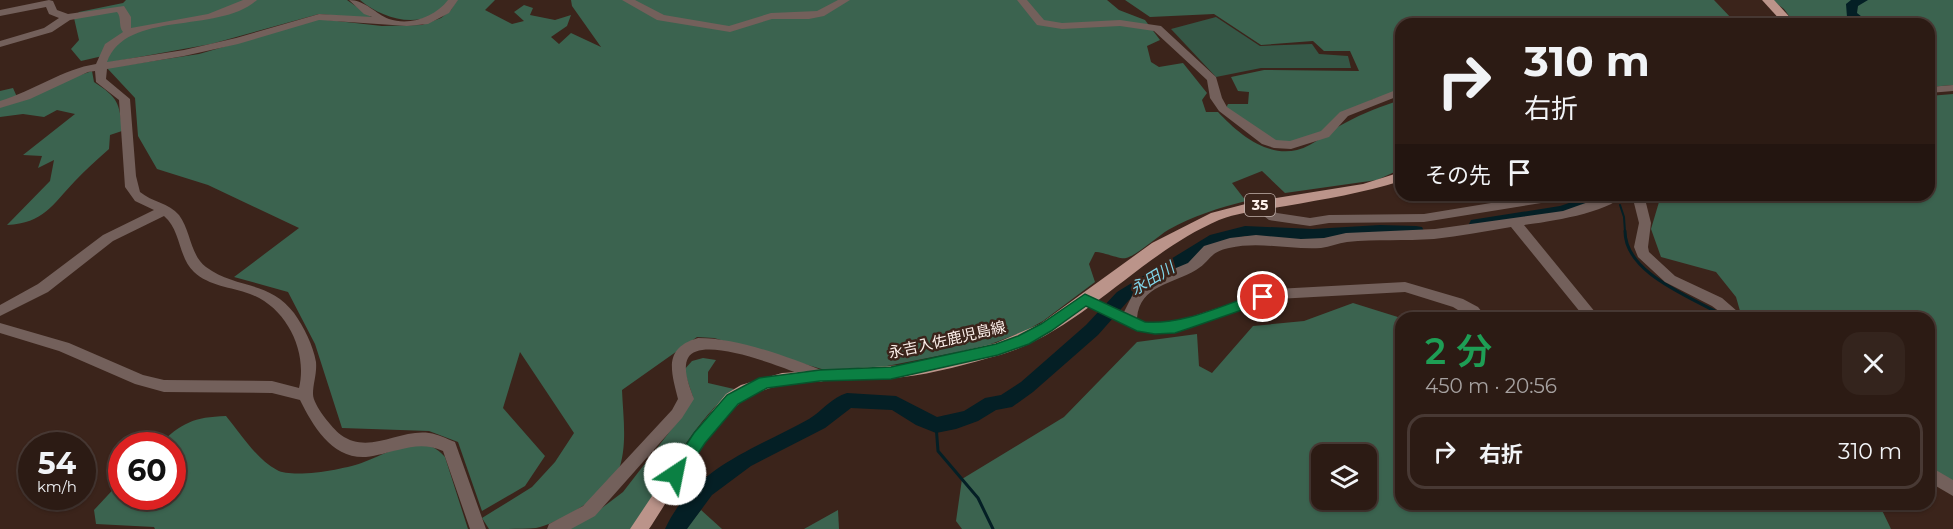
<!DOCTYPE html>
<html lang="ja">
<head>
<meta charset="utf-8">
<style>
  :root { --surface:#2c1b14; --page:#34241d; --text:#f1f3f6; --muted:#a6a1a0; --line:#483934 }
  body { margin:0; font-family:Montserrat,"Noto Sans JP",sans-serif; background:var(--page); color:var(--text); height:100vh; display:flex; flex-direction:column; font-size:22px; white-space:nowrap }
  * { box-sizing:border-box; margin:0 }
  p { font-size:20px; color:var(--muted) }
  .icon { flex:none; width:33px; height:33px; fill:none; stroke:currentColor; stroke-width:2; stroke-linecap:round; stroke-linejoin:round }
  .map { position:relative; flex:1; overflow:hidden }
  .details { position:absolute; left:1395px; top:312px; width:540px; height:198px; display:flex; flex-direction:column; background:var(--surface); border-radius:18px; box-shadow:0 2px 4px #0004,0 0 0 2px var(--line) }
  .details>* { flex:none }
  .top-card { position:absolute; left:1395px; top:18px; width:540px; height:183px; border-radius:18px; box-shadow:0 2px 4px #0004,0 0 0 2px var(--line); background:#2c1b14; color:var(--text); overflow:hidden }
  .controls { position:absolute; left:1311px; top:444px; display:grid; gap:12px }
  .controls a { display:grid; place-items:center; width:66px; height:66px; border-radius:12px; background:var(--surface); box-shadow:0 2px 4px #0004,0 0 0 2px var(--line); font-size:30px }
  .speed { position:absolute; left:18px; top:432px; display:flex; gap:12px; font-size:30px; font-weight:700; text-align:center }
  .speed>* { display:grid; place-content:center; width:78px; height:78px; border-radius:50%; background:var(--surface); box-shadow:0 2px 4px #0004,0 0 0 2px var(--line); line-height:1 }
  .speed small { font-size:15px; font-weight:400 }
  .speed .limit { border:9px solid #d22; background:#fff; color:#111 }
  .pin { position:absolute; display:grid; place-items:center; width:51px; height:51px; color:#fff; margin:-26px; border:3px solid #fff; border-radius:50%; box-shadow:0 2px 6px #0007 }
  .me { position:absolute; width:66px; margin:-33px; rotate:34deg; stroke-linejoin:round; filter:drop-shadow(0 0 4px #0008) }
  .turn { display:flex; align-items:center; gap:21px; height:126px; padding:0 30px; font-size:27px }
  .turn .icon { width:78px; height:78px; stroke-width:2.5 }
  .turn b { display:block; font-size:42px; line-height:51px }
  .then { display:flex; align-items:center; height:57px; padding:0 30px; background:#0003; gap:12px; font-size:22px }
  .round { display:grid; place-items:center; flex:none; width:63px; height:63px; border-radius:18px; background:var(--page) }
  .head { display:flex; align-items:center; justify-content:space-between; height:102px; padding:0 30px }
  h1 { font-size:36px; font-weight:600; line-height:45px; color:#1e9e55 }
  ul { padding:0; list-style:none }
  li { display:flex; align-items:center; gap:18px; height:75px; margin:0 12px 9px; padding:0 18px; border:3px solid var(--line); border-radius:18px }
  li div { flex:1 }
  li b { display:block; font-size:22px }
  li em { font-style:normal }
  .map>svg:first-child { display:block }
</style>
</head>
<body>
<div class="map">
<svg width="1953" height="529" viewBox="0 0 1953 529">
  <rect width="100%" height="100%" fill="#3b241b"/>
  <polygon fill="#355746" points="1216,17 1260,46 1312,44 1319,54 1348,56 1351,68 1261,68 1216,77 1171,29"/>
  <g fill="#3b634f" fill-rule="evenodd">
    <polygon points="126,0 347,0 374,19 319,14 211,44 106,63 107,55 81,61 71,49 79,40 74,18 79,12 123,3"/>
    <path d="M360 0H449C427 32 385 21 360 0Z"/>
    <path d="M457 0H495L485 10 512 24 524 21 514 12 524 5 533 8 530 15 555 20 571 15 567 26 551 37 559 44 571 33 601 47 572 6 571 0H1107L1119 10 1145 20 1160 40 1147 46 1151 62 1159 67 1183 63 1207 93 1202 100 1206 112H1218C1238 133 1265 157 1297 150 1314 146 1330 130 1345 123 1363 113 1382 106 1401 100V169L1377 180 1285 193 1262 171 1232 183 1246 201C1218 208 1193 216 1168 230 1158 236 1136 256 1126 258 1121 260 1104 252 1095 252L1089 264 1095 282 1043 321 1025 331 983 347 882 367 825 370 714 338 697 337 622 390C623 416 628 447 618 472 611 493 557 524 536 528 521 529 504 529 489 529L482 518 532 487 555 462 574 433 520 352 503 408 545 456 525 486 482 511 458 442 429 431 342 428 315 344 288 292 234 277 299 228 208 185 157 169 138 136 135 98 107 68 199 54 319 19 382 26 422 25 441 18 451 10Z"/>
    <polygon points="1125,0 1714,0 1733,20 1734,24 1401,24 1401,90 1371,100 1327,130 1293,141 1274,141 1226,108 1228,104 1248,104 1249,92 1238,91 1231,77 1264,70 1359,71 1350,51 1324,51 1313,41 1261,45 1214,14 1150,17"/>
    <polygon points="1772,0 1953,0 1953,85 1929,87 1929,24 1795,24 1784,9"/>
    <path d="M92 71 94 82C117 97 120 102 122 131L110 135 109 149C97 160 85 170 75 181 52 205 44 223 7 225L50 181 54 160 38 168 42 156 23 155 75 114 57 110 44 117 23 114 0 117V91L13 88 17 97Z"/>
    <polygon points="1953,94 1953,486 1929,470 1929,318 1742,318 1736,297 1716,272 1661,257 1651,229 1659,202 1659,195 1929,195 1929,96"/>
    <path d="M1353 303 1401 318V504H1879L1891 529H962L956 521 962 479 1064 417 1137 342 1197 334 1199 366 1212 373 1253 326 1304 321ZM1322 454H1366V500H1322Z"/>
    <path d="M703 358 716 360 708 372V383L734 389C691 424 662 483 632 529H568L590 517 623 492 681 417 693 397 684 370 692 361Z"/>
    <path d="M226 416C241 434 256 459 277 470 293 479 347 469 364 462 389 453 422 430 445 457L468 529H155L154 527 96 524 94 510 121 481 122 496H172V446L159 445C181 423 194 417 226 416Z"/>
    <polygon points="701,510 722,529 685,529"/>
    <polygon points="838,510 839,529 804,529"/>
  </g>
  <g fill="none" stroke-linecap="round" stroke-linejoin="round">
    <polyline stroke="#041f25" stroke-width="2" points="1620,205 1624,217 1625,232"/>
    <g stroke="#041f25" stroke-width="3">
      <path d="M1625 231C1625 275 1695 298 1727 318"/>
      <polyline points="936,425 938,451 978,498 993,529"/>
    </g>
    <g fill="#041f25" fill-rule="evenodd">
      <polygon points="1851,0 1868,0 1858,6 1857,13 1871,24 1857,24 1847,17 1846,4"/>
      <path d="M1593 195H1615C1600 216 1504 225 1477 229L1471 228 1469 224 1471 220 1477 219 1560 206Z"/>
      <path d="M1380 225 1416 226 1422 227 1424 231 1422 235 1416 236 1380 235 1313 241 1245 236 1222 243 1129 300 1098 335 1033 392 1012 407 996 410 978 421 956 429 936 433 916 425 892 410 851 408 825 428 751 466 712 495 687 529H665C693 468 755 449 809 419 822 411 832 397 847 393L896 396 937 417 964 411 985 398 1001 395 1021 382 1086 325 1117 292 1210 235 1245 226 1313 229Z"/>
    </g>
    <g fill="#73605b" fill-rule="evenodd">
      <path d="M49 0 53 1 57 10 68 14 124 6 131 17V28L208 14 243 0H257C218 35 127 9 107 62L184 50 236 38 319 14 372 17 364 14 349 0C365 0 376 14 389 19 410 26 435 17 448 0H458L449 13 428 24 407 26 319 20 238 44 184 56 107 69 106 79 130 99 136 176 140 192C152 202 169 203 179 215 191 231 190 255 206 267 235 289 269 280 294 313 304 327 313 345 316 362 317 374 313 383 313 394 313 405 332 428 341 435 369 455 399 429 429 433 438 434 447 439 455 442L486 529H470L443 451C426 444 415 446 398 450 388 452 377 456 366 457 332 459 313 426 300 400L272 393 164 392 135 384 59 351 0 333V323L69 343 143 375 164 380 272 381 299 388C308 351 286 307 250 294 231 287 209 286 194 272 178 257 181 230 164 216L113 241 48 292 0 316V305L38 284 103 235 154 210 135 201 125 187 119 100 96 82 95 71 88 72 30 99 0 108V101C33 91 63 69 96 64L105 44 123 32C118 26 122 18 117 12L70 20 52 32 0 47V41L44 28 59 18 49 14 46 7 0 16V10Z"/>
      <polygon points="622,0 635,0 664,15 729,26 771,13 817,11 838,0 850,0 824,16 809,19 772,19 730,32 657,20"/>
      <polygon points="1017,0 1027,0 1044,20 1062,23 1120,20 1161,26 1216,77 1222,98 1227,107 1276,140 1290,141 1321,131 1340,112 1401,88 1401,95 1348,116 1329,137 1291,149 1274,148 1262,144 1219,111 1210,98 1207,80 1154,31 1120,26 1062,29 1037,25"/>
      <polygon points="1953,85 1953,91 1929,93 1929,87"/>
      <polygon points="1540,195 1572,195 1566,199 1424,222 1329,223 1310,226 1269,220 1251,206 1257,202 1277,213 1310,218 1329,215 1424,214"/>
      <path d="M1608 195H1623C1609 213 1547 222 1524 225L1600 318H1585L1511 227C1486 231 1460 236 1434 239 1405 241 1376 239 1347 242 1338 243 1330 247 1321 248 1290 250 1260 241 1229 248 1209 252 1211 261 1196 270 1173 284 1140 285 1137 318L1144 322H1175L1276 289 1405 282 1463 299 1478 307 1487 318H1471L1453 307 1405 292 1277 299 1175 332 1155 333 1137 331 1080 303 1078 299 1080 295 1085 294 1124 312 1137 286 1152 278 1188 263 1204 246 1230 238 1256 235 1301 239 1324 238 1346 233 1435 229 1563 211Z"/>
      <polygon points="1632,195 1644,195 1651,223 1648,247 1649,252 1675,276 1722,298 1745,318 1728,318 1712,306 1665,282 1638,257 1634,247 1639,223"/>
      <path d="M698 338C739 338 788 357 826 372L828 376 826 380 821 382C798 374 703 332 688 358 682 369 690 388 694 399L682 418 595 516 571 529H547L549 524 583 506 672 410 678 399C671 371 663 348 698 338Z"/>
      <polygon points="1929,466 1953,480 1953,496 1929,482"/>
    </g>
    <g fill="#bb948a" fill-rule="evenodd">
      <polygon points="1762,0 1774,0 1796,24 1784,24"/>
      <path d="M1401 172V181C1363 193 1325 199 1286 206 1264 210 1240 212 1219 220 1140 254 1081 331 1000 355 970 363 933 374 903 377 859 383 788 375 750 396 717 414 672 495 649 529H630L694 433 726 394 741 385 782 373 904 365 996 343 1040 324 1152 243 1211 213 1257 201 1363 184Z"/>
    </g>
  </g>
  <path fill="#0b8043" stroke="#07532c" stroke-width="1.5" d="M1263 292 1268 294 1270 297 1268 301 1190 328 1175 333 1155 334 1137 331 1086 306 1051 331 1029 344 998 355 891 379 820 381 767 388 738 404 705 443 681 479 675 481 670 479 667 474 694 433 727 395 759 378 820 370 891 367 996 344 1018 336 1041 324 1085 294 1145 322C1186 325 1224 304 1263 292Z"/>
  <g text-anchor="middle" stroke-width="5" stroke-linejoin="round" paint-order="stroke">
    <rect fill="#3b241b" stroke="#c3b3ad" stroke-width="1.5" x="1245" y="194" width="30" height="22" rx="4.5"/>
    <g font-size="14" font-weight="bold" fill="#fdf0eb">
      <text x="1260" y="210">35</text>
    </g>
    <g font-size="15" fill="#fdf0eb" stroke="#3b241b">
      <text transform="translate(947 340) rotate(-13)" y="5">永吉入佐鹿児島線</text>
    </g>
    <g font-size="16" font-style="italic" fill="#80d5e9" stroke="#3b241b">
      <text transform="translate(1152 278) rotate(-31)" y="6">永田川</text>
    </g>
  </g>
</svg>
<div class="controls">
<a><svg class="icon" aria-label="layers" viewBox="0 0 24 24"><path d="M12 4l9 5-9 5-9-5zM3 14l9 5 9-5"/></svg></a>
</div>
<div class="speed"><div>54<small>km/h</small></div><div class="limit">60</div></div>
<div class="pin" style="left:1263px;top:297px;background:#d93025"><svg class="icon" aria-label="arrive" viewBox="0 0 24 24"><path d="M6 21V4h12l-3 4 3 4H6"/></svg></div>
<svg class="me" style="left:675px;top:474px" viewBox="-20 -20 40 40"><circle r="19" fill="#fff"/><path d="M0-13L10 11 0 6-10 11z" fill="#0b8043"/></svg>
<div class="top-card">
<div class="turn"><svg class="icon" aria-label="right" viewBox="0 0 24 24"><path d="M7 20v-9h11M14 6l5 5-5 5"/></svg><div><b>310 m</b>右折</div></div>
<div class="then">その先<svg class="icon" aria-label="arrive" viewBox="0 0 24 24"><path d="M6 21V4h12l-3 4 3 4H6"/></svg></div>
</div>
<section class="details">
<div class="head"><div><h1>2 分</h1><p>450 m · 20:56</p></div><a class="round"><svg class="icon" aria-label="close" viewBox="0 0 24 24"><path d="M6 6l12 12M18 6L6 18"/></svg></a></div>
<ul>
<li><svg class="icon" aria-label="right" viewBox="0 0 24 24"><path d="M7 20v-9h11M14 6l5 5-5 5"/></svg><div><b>右折</b></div><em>310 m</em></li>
</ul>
</section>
</div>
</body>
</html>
